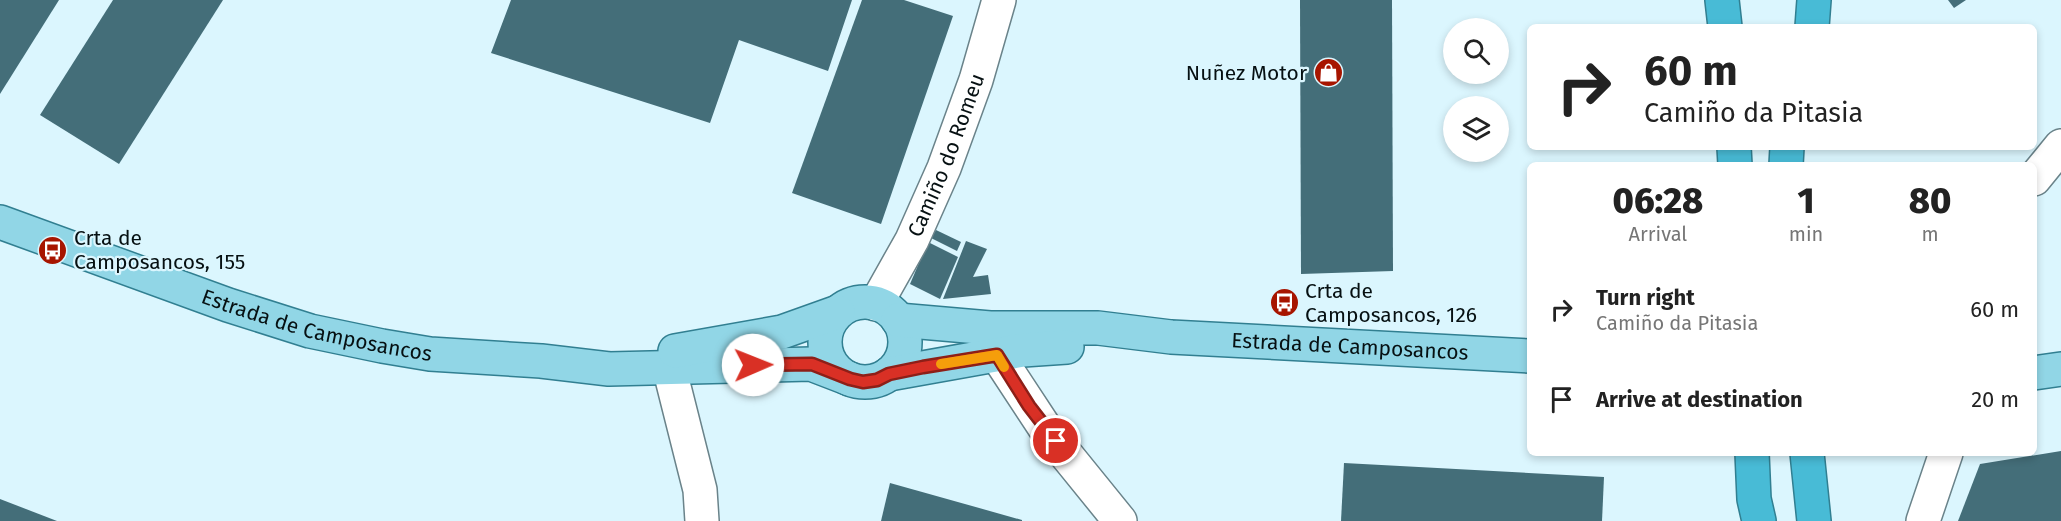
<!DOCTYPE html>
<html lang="en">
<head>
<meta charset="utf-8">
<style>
  :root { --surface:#fff; --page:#f6f6f6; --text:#222; --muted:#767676 }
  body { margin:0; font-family:"Fira Sans",sans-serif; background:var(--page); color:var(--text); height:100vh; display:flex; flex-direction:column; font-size:22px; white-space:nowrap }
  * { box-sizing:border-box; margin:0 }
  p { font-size:20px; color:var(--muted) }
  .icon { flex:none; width:33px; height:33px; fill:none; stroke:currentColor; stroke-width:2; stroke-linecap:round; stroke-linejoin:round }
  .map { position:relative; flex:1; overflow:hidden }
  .details { position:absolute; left:1527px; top:162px; width:510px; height:294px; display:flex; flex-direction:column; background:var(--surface); border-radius:9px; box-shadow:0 3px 9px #0003 }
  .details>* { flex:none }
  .banner { position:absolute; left:1527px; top:24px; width:510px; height:126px; border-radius:9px; box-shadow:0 3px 9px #0003; background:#fff; color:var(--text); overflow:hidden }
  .buttons { position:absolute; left:1443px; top:18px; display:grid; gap:12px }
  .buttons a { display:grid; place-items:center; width:66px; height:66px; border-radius:50%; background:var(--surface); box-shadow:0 3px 9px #0003; font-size:30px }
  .pin { position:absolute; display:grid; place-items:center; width:51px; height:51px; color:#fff; margin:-26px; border:3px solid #fff; border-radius:50%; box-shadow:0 2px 6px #0007 }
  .me { position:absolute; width:66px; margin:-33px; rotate:89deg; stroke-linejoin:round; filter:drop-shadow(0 0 4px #0008) }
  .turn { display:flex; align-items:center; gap:21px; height:126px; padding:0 18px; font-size:27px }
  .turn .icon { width:78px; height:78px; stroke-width:2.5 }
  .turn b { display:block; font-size:42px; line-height:51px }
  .eta { display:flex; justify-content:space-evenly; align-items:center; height:102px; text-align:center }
  .eta b { font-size:36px; font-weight:800; line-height:42px }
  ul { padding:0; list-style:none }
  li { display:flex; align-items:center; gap:18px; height:90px; padding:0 18px }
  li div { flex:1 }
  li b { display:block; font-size:22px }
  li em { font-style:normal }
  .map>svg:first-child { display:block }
</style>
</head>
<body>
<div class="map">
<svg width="2061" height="521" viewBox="0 0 2061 521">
  <rect width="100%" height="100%" fill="#dbf6fe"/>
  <g fill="#446e79">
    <polygon points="0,0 59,0 0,94"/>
    <polygon points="113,0 223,0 119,164 40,115"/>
    <polygon points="511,0 852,0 828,71 739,40 710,123 491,53"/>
    <polygon points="862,0 904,0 953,16 881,224 792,193"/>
    <polygon points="1300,0 1392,0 1393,271 1301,274"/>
    <polygon points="1948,0 1966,0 1954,8"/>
    <polygon points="936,230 961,242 957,251 931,238"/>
    <polygon points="966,241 987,249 973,277 988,275 991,294 943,299"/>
    <polygon points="928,242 958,257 940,299 910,284"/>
    <polygon points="2061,451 2061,521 1958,521 1980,464"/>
    <polygon points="1344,463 1604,477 1602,521 1341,521"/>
    <polygon points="890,483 1022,520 1022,521 881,521"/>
    <polygon points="0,499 57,521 0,521"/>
  </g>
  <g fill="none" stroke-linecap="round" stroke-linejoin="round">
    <defs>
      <g id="street">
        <polyline points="2034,179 2061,146"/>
        <path id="s1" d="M876 304 912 240 944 168 976 80 999 0"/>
        <polyline points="997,355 1047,431 1120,521"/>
        <polyline points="669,367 700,490 702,521"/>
        <polyline points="1923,521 1946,453"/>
      </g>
      <g id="primary">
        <path id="s2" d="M0 222 228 305 310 331 382 346 430 354 541 361 609 369 811 364 850 379"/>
        <circle cx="865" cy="342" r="40"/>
        <path id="s3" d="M898 320 990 328H1098L1171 337 1530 356"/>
        <polyline points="675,351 782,332 838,312"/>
        <polyline points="2034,373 2061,369"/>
        <polyline points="889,374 1023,350 1067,347"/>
      </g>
      <g id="highway">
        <polyline points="1722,0 1725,27"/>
        <polyline points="1812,27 1814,0"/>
        <polyline points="1734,147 1735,165"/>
        <polyline points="1786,165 1787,147"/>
        <polyline points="1752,453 1754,499 1759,521"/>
        <polyline points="1807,453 1814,521"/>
      </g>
    </defs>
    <use href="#street" stroke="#6a838a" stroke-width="36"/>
    <use href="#primary" stroke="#317f91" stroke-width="36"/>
    <use href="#highway" stroke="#317f91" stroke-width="36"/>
    <use href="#street" stroke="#fff" stroke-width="33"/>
    <use href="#primary" stroke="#91d6e6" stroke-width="33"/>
    <use href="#highway" stroke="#48bbd6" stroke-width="33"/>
  </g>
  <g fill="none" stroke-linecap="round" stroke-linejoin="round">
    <defs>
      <polyline id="route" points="753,365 812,364 850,379 863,382 877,380 889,374 923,367 997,355 1029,406 1056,441"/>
    </defs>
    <use href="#route" stroke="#8d1f18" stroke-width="15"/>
    <use href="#route" stroke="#d93025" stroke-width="10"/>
    <polyline stroke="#f59e0b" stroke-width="10" points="941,364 997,355 1004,367"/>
  </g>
  <defs>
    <symbol id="shop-disc" viewBox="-11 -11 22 22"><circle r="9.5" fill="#a71500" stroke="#dbf6fe"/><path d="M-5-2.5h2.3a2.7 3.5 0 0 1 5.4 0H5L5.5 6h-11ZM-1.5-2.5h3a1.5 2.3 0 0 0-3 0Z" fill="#fff"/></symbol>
    <symbol id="bus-disc" viewBox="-11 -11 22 22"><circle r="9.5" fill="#a71500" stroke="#dbf6fe"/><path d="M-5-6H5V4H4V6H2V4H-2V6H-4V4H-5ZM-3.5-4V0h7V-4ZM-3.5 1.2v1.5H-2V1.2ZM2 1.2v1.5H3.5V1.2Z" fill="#fff"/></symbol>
  </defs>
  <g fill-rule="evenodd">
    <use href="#shop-disc" x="1312" y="56" width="33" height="33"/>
    <use href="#bus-disc" x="36" y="234" width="33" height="33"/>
    <use href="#bus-disc" x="1268" y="286" width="33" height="33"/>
  </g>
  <g text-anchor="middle" stroke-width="4.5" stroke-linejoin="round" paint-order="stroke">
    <g font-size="21" fill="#061012" stroke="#dbf6fe" text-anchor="start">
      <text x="1307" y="80" text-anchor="end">Nuñez Motor</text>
      <text x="74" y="245">Crta de<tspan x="74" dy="24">Camposancos, 155</tspan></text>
      <text x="1305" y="298">Crta de<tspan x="1305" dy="24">Camposancos, 126</tspan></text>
    </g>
    <g font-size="21" fill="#061012" stroke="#dbf6fe">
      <text dy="7" stroke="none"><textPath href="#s1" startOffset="165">Camiño do Romeu</textPath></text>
      <text dy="7" stroke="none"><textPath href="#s2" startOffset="334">Estrada de Camposancos</textPath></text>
      <text dy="7" stroke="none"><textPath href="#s3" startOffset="453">Estrada de Camposancos</textPath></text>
    </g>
  </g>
</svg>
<div class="buttons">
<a><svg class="icon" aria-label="search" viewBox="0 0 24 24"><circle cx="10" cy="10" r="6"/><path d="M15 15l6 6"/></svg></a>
<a><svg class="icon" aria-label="layers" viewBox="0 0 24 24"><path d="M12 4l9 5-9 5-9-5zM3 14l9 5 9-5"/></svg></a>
</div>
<div class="pin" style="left:1056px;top:441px;background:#d93025"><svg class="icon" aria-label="arrive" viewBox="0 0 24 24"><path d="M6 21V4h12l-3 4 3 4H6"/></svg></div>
<svg class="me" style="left:753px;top:365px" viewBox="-20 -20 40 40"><circle r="19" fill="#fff"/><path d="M0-13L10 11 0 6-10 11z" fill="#d93025"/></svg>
<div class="banner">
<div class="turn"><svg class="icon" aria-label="right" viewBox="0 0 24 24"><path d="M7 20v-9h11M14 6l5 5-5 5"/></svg><div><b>60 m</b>Camiño da Pitasia</div></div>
</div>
<section class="details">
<div class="eta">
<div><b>06:28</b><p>Arrival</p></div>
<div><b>1</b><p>min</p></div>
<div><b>80</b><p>m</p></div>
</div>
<ul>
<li><svg class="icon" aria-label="right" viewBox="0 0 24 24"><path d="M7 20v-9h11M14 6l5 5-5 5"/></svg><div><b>Turn right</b><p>Camiño da Pitasia</p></div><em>60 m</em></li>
<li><svg class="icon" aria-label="arrive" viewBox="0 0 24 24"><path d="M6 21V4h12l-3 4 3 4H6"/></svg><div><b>Arrive at destination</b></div><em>20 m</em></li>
</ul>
</section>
</div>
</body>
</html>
